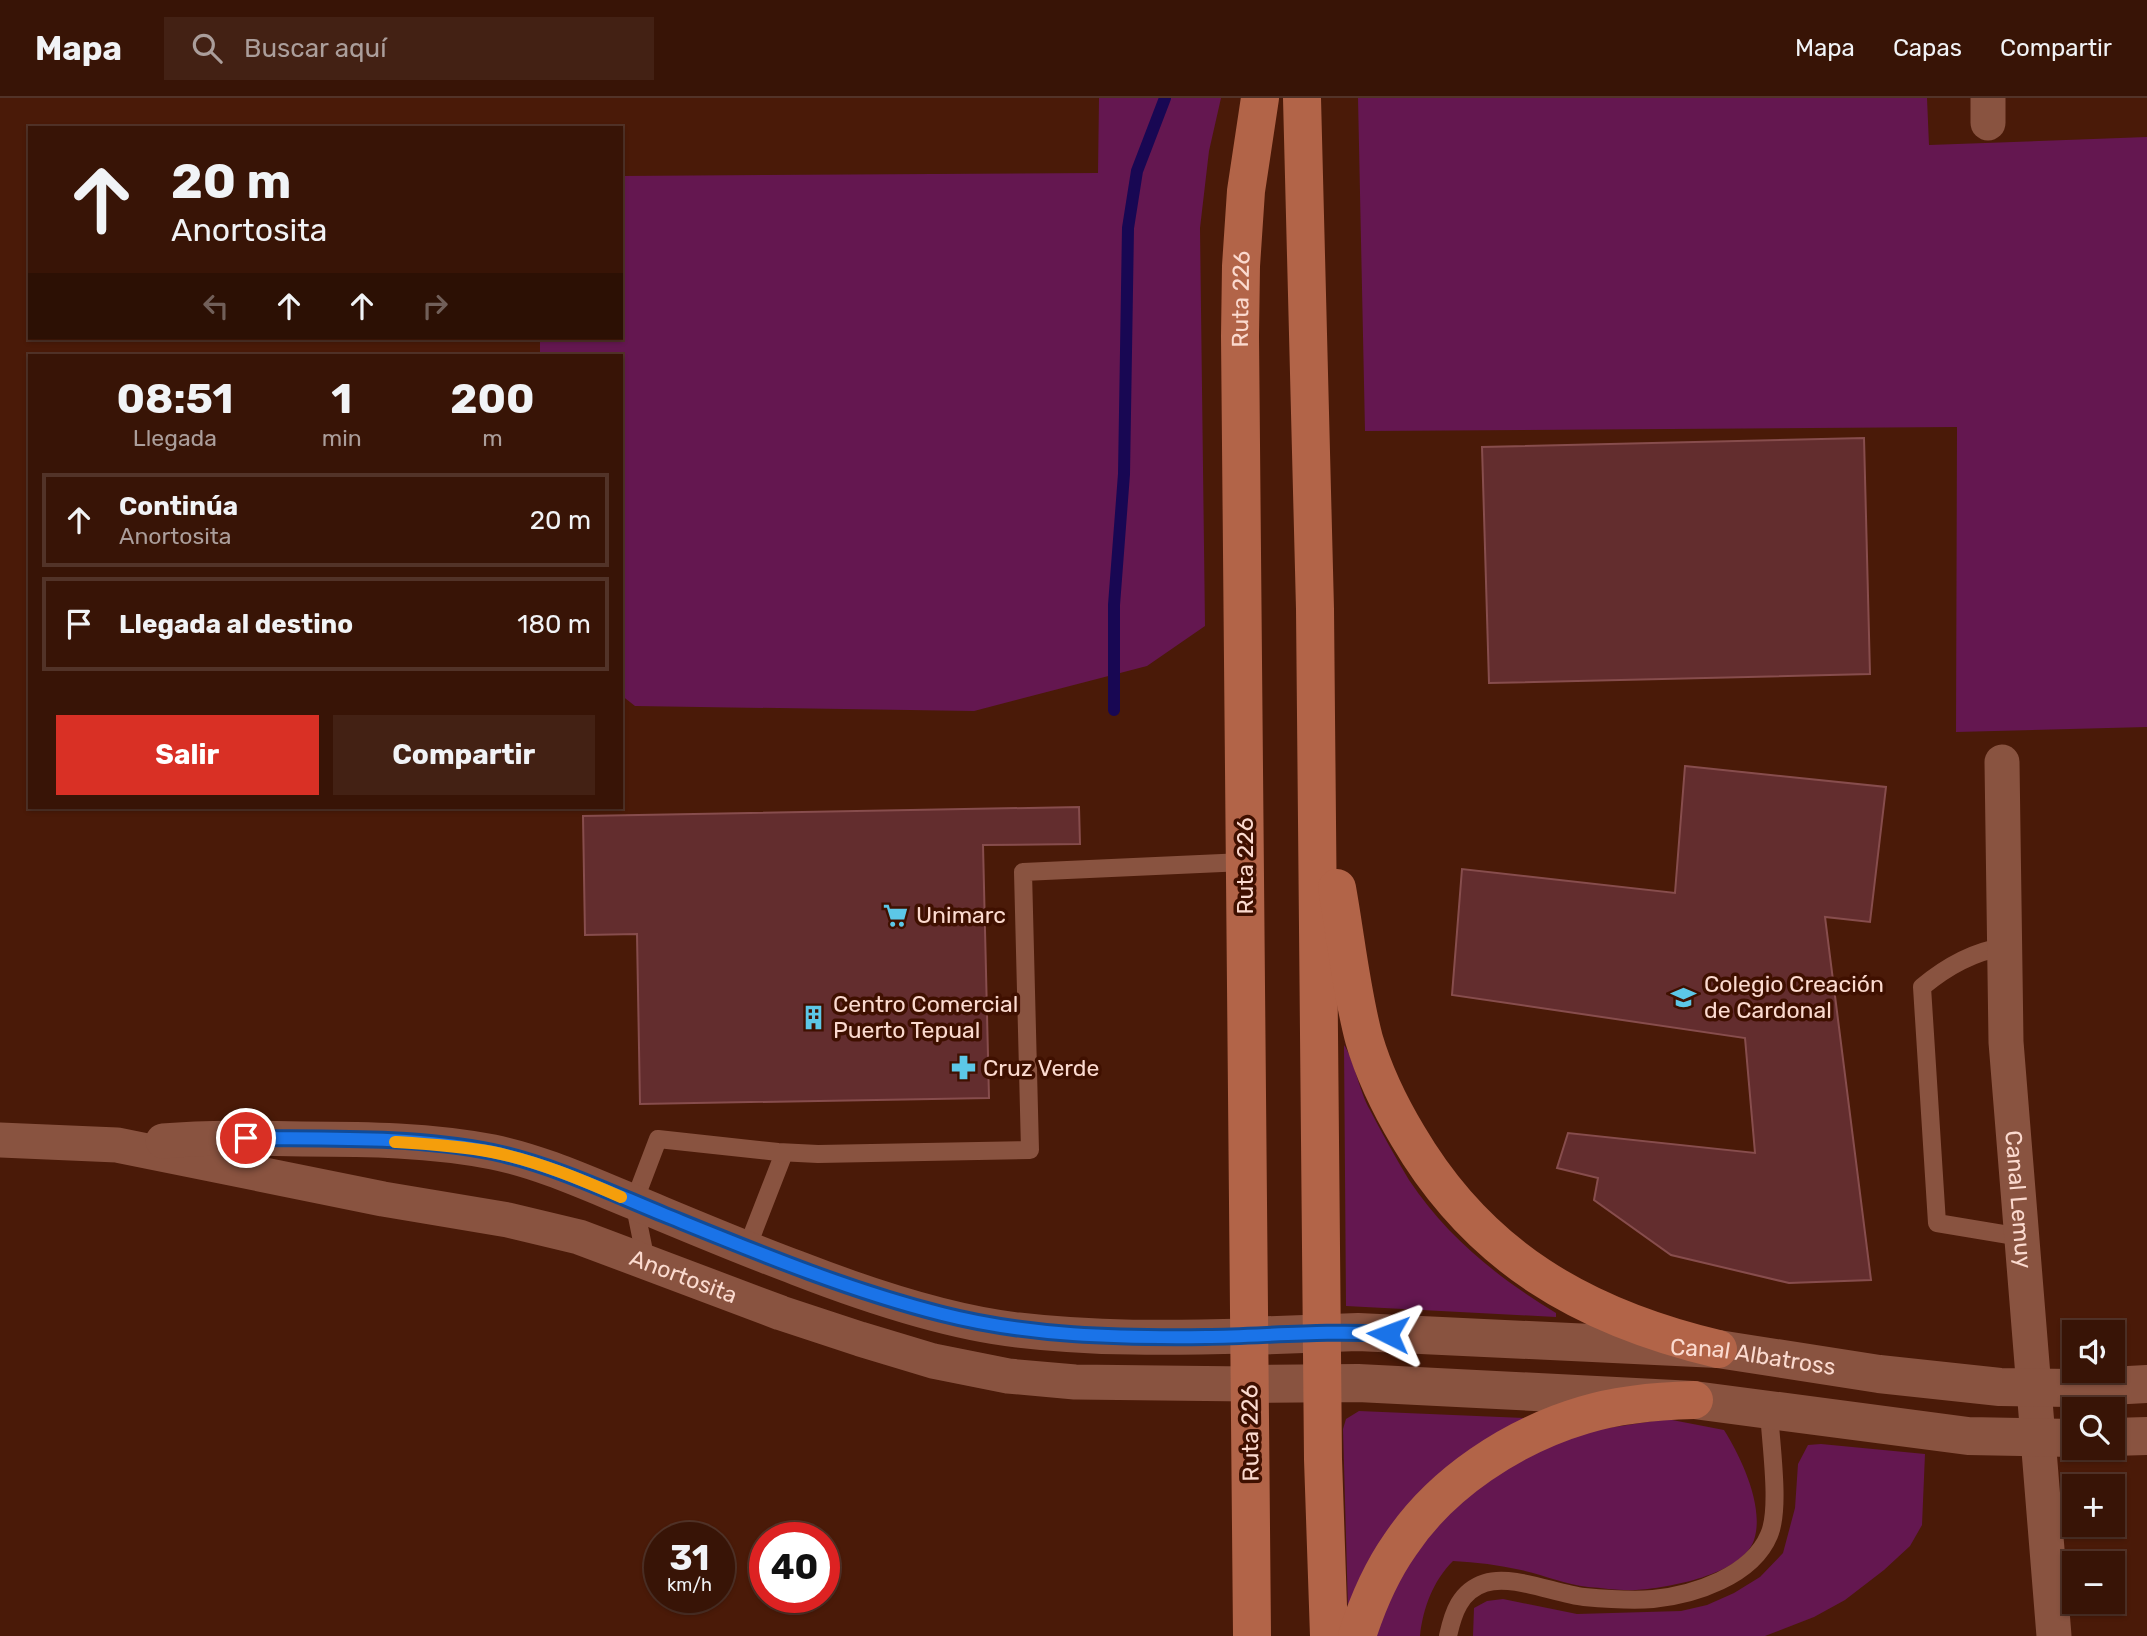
<!DOCTYPE html>
<html lang="es">
<head>
<meta charset="utf-8">
<style>
  :root { --surface:#381406; --page:#432114; --text:#f1f3f6; --muted:#ab9e9b; --line:#523328; --accent:#d93025 }
  body { margin:0; font-family:Rubik,sans-serif; background:var(--page); color:var(--text); height:100vh; display:flex; flex-direction:column; font-size:26px; white-space:nowrap }
  * { box-sizing:border-box; margin:0 }
  p { font-size:23px; color:var(--muted) }
  .icon { flex:none; width:38px; height:38px; fill:none; stroke:currentColor; stroke-width:2; stroke-linecap:round; stroke-linejoin:round }
  .map { position:relative; flex:1; overflow:hidden }
  .sheet { position:absolute; left:28px; top:256px; width:595px; height:455px; display:flex; flex-direction:column; background:var(--surface); border-radius:0px; box-shadow:0 2px 5px #0004,0 0 0 2px var(--line) }
  .sheet>* { flex:none }
  .guide { position:absolute; left:28px; top:28px; width:595px; height:214px; border-radius:0px; box-shadow:0 2px 5px #0004,0 0 0 2px var(--line); background:#381406; color:var(--text); overflow:hidden }
  .buttons { position:absolute; left:2062px; top:1222px; display:grid; gap:14px }
  .buttons a { display:grid; place-items:center; width:63px; height:63px; border-radius:0px; background:var(--surface); box-shadow:0 2px 5px #0004,0 0 0 2px var(--line); font-size:35px }
  .speed { position:absolute; left:644px; top:1424px; display:flex; gap:14px; font-size:35px; font-weight:700; text-align:center }
  .speed>* { display:grid; place-content:center; width:91px; height:91px; border-radius:50%; background:var(--surface); box-shadow:0 2px 5px #0004,0 0 0 2px var(--line); line-height:1 }
  .speed small { font-size:18px; font-weight:400 }
  .speed .limit { border:10px solid #d22; background:#fff; color:#111 }
  .pin { position:absolute; display:grid; place-items:center; width:60px; height:60px; color:#fff; margin:-30px; border:4px solid #fff; border-radius:50%; box-shadow:0 2px 7px #0007 }
  .me { position:absolute; width:77px; margin:-38px; rotate:273deg; stroke-linejoin:round; filter:drop-shadow(0 0 5px #0008) }
  .turn { display:flex; align-items:center; gap:24px; height:147px; padding:0 28px; font-size:32px }
  .turn .icon { width:91px; height:91px; stroke-width:2.5 }
  .turn b { display:block; font-size:49px; line-height:60px }
  .lanes { display:flex; align-items:center; height:66px; padding:0 28px; background:#0003; justify-content:center; gap:35px; direction:ltr }
  .lanes .off { opacity:.35 }
  .eta { display:flex; justify-content:space-evenly; align-items:center; height:119px; text-align:center }
  .eta b { font-size:42px; font-weight:700; line-height:49px }
  .button { display:flex; gap:14px; margin-top:auto; padding:14px 28px }
  .button a { flex:1; height:80px; border-radius:0px; background:var(--accent); color:#fff; font-size:28px; font-weight:700; line-height:80px; text-align:center }
  .button a+a { background:var(--page); color:var(--text) }
  ul { padding:0; list-style:none }
  li { display:flex; align-items:center; gap:21px; height:94px; margin:0 14px 10px; padding:0 14px; border:4px solid var(--line); border-radius:0px }
  li div { flex:1 }
  li b { display:block; font-size:26px }
  li em { font-style:normal }
  header { display:flex; align-items:center; gap:42px; box-sizing:border-box; height:98px; padding:0 35px; background:var(--surface); border-bottom:2px solid var(--line) }
  header strong { font-size:33px }
  nav { display:flex; gap:38px; margin-inline-start:auto; font-size:24px }
  .search { width:490px; height:63px; background:var(--page); display:flex; align-items:center; gap:18px; box-sizing:border-box; padding:0 24px; border-radius:0px; color:var(--muted); font-size:26px }
  .map>svg:first-child { display:block }
</style>
</head>
<body>
<header>
<strong>Mapa</strong>
<div class="search"><svg class="icon" aria-label="search" viewBox="0 0 24 24"><circle cx="10" cy="10" r="6"/><path d="M15 15l6 6"/></svg>Buscar aquí</div>
<nav><a>Mapa</a><a>Capas</a><a>Compartir</a></nav>
</header>
<div class="map">
<svg width="2147" height="1538" viewBox="0 0 2147 1538">
  <rect width="100%" height="100%" fill="#4a1a08"/>
  <g fill="#641750">
    <polygon points="1099,0 1221,0 1209,53 1200,130 1205,528 1147,568 974,613 635,608 621,597 621,257 540,257 540,240 621,240 621,78 1098,75"/>
    <polygon points="1358,0 1927,0 1929,47 2147,39 2147,629 1956,634 1957,329 1365,333"/>
    <path d="M1344 947C1354 961 1359 993 1370 1012 1382 1035 1395 1059 1409 1082 1447 1139 1498 1180 1556 1215V1219L1346 1208Z"/>
    <polygon points="1359,1313 1524,1320 1348,1511 1343,1331 1346,1321"/>
    <path d="M1667 1321 1724 1332C1741 1359 1765 1409 1754 1442 1742 1477 1667 1490 1636 1492 1620 1493 1603 1490 1588 1489 1564 1486 1544 1477 1521 1472 1499 1467 1476 1464 1453 1463 1433 1483 1423 1510 1420 1538H1372L1386 1492 1451 1403 1561 1337Z"/>
    <polygon points="1821,1346 1925,1356 1922,1427 1910,1448 1884,1472 1845,1502 1814,1519 1765,1538 1473,1538 1474,1510 1487,1503 1503,1501 1577,1516 1681,1513 1707,1507 1734,1495 1760,1479 1783,1455 1795,1410 1798,1366 1808,1347"/>
  </g>
  <g fill="none" stroke-linecap="round" stroke-linejoin="round">
    <polyline stroke="#180753" stroke-width="12" points="1114,612 1114,507 1124,376 1128,130 1137,73 1165,0"/>
  </g>
  <g fill="#632d2e" stroke="#874d4d" stroke-width="2">
    <polygon points="1864,340 1870,576 1489,585 1482,349"/>
    <polygon points="1685,668 1886,689 1870,824 1825,819 1871,1182 1789,1185 1671,1157 1594,1102 1598,1080 1557,1070 1568,1035 1755,1055 1745,940 1452,897 1462,771 1675,795"/>
    <polygon points="1079,709 1080,746 983,747 989,1000 640,1006 637,836 585,837 583,718"/>
  </g>
  <g fill="none" stroke-linecap="round" stroke-linejoin="round">
    <g stroke="#895340" stroke-width="18">
      <path d="M2003 849C1972 854 1946 869 1922 889L1937 1125 2021 1139"/>
      <polyline points="747,1150 784,1055"/>
      <polyline points="646,1163 634,1104 658,1041 778,1054 818,1056 1030,1052 1023,774 1244,764"/>
      <path d="M1448 1538C1453 1515 1460 1493 1485 1485 1512 1476 1556 1496 1584 1499 1606 1501 1631 1503 1653 1501 1694 1497 1752 1478 1769 1437 1781 1410 1770 1343 1769 1311"/>
    </g>
    <g stroke="#895340" stroke-width="35">
      <polyline points="1988,0 1988,25"/>
      <path id="s1" d="M2002 664 2006 944 2054 1538"/>
      <path id="s2" d="M0 1042 117 1047 383 1101 508 1122 579 1139 781 1215 860 1241 933 1263 1008 1278 1075 1284 1249 1286"/>
      <path d="M163 1043C209 1039 256 1040 303 1041 366 1041 431 1042 493 1054 542 1064 589 1086 636 1105 689 1127 743 1150 797 1170 864 1196 947 1224 1018 1232 1094 1241 1172 1240 1248 1238"/>
    </g>
    <g stroke="#895340" stroke-width="38">
      <path id="s3" d="M1248 1238 1358 1234 1718 1251 1879 1276 2000 1289 2073 1290 2147 1286"/>
      <polyline points="1249,1286 1358,1285 1694,1302 1968,1338 2074,1340"/>
      <polyline points="2112,1339 2147,1338"/>
    </g>
    <g stroke="#b26448" stroke-width="38">
      <polyline points="1302,0 1315,511 1323,1361 1329,1538"/>
      <path d="M1337 790C1346 840 1351 892 1364 941 1374 975 1390 1008 1408 1038 1479 1159 1583 1219 1718 1251"/>
      <path id="s4" d="M1252 1538 1240 238 1241 168 1246 93 1260 0"/>
      <path d="M1357 1538C1367 1507 1381 1474 1400 1447 1441 1385 1513 1338 1584 1317 1620 1306 1657 1303 1694 1302"/>
    </g>
  </g>
  <g fill="none" stroke-linecap="round" stroke-linejoin="round">
    <defs>
      <path id="route" d="M246 1040C328 1041 413 1038 493 1054 553 1067 609 1094 665 1117 756 1154 847 1192 942 1216 1028 1238 1117 1240 1206 1239 1267 1238 1327 1232 1388 1236"/>
    </defs>
    <use href="#route" stroke="#114b97" stroke-width="18"/>
    <use href="#route" stroke="#1a73e8" stroke-width="12"/>
    <path stroke="#f59e0b" stroke-width="12" d="M395 1044C427 1046 460 1048 492 1054 537 1063 580 1081 621 1099"/>
  </g>
  <defs>
    <symbol id="supermarket-bare" viewBox="-9 -9 18 18"><path d="M-6-5.5h2.5l.6 2H6L4.5 2H-2.5L-4.4-4H-6ZM-1.5 3.2a1.3 1.3 0 1 0 .1 0ZM3 3.2a1.3 1.3 0 1 0 .1 0Z" fill="#5cc7e7" stroke="#3f1000" stroke-width="2.5" paint-order="stroke"/></symbol>
    <symbol id="school-bare" viewBox="-9 -9 18 18"><path d="M0-5L7-2L0 1L-7-2ZM-4 1L0 2.5L4 1V4Q0 6-4 4Z" fill="#5cc7e7" stroke="#3f1000" stroke-width="2.5" paint-order="stroke"/></symbol>
    <symbol id="building-bare" viewBox="-9 -9 18 18"><path d="M-4-6H4V6H1V3H-1V6H-4ZM-2.5-4.3h1.7v1.8h-1.7ZM.8-4.3h1.7v1.8H.8ZM-2.5-1h1.7V.8h-1.7ZM.8-1h1.7V.8H.8Z" fill="#5cc7e7" stroke="#3f1000" stroke-width="2.5" paint-order="stroke"/></symbol>
    <symbol id="pharmacy-bare" viewBox="-9 -9 18 18"><path d="M-2-6h4v4h4v4h-4v4h-4v-4h-4v-4h4Z" fill="#5cc7e7" stroke="#3f1000" stroke-width="2.5" paint-order="stroke"/></symbol>
  </defs>
  <g fill-rule="evenodd">
    <use href="#supermarket-bare" x="878" y="800" width="35" height="35"/>
    <use href="#school-bare" x="1666" y="882" width="35" height="35"/>
    <use href="#building-bare" x="796" y="902" width="35" height="35"/>
    <use href="#pharmacy-bare" x="946" y="952" width="35" height="35"/>
  </g>
  <g text-anchor="middle" stroke-width="7" stroke-linejoin="round" paint-order="stroke">
    <g font-size="23" fill="#fbdacf" stroke="#3f1000">
      <text dy="8" stroke="none"><textPath href="#s4" startOffset="1337">Ruta 226</textPath></text>
      <text transform="translate(1245 768) rotate(-90)" y="8">Ruta 226</text>
      <text dy="8" stroke="none"><textPath href="#s1" startOffset="438">Canal Lemuy</textPath></text>
      <text dy="8" stroke="none"><textPath href="#s2" startOffset="700">Anortosita</textPath></text>
      <text dy="8" stroke="none"><textPath href="#s3" startOffset="506">Canal Albatross</textPath></text>
      <text transform="translate(1250 1335) rotate(-91)" y="8">Ruta 226</text>
    </g>
    <g font-size="23" fill="#fbdacf" stroke="#3f1000" text-anchor="start">
      <text x="916" y="825">Unimarc</text>
      <text x="1704" y="894">Colegio Creación<tspan x="1704" dy="26">de Cardonal</tspan></text>
      <text x="833" y="914">Centro Comercial<tspan x="833" dy="26">Puerto Tepual</tspan></text>
      <text x="983" y="978">Cruz Verde</text>
    </g>
  </g>
</svg>
<div class="buttons">
<a><svg class="icon" aria-label="sound" viewBox="0 0 24 24"><path d="M4 9h4l5-4v14l-5-4H4zM17 9q2 3 0 6"/></svg></a>
<a><svg class="icon" aria-label="search" viewBox="0 0 24 24"><circle cx="10" cy="10" r="6"/><path d="M15 15l6 6"/></svg></a>
<a>+</a>
<a>−</a>
</div>
<div class="speed"><div>31<small>km/h</small></div><div class="limit">40</div></div>
<div class="pin" style="left:246px;top:1040px;background:#d93025"><svg class="icon" aria-label="arrive" viewBox="0 0 24 24"><path d="M6 21V4h12l-3 4 3 4H6"/></svg></div>
<svg class="me" style="left:1388px;top:1236px" viewBox="-20 -20 40 40"><path d="M0-17L14 15 0 8-14 15z" fill="#1a73e8" stroke="#fff" stroke-width="4"/></svg>
<div class="guide">
<div class="turn"><svg class="icon" aria-label="ahead" viewBox="0 0 24 24"><path d="M12 20V5M6 11l6-6 6 6"/></svg><div><b>20 m</b>Anortosita</div></div>
<div class="lanes"><svg class="icon off" aria-label="left" viewBox="0 0 24 24"><path d="M17 20v-9H6M10 6l-5 5 5 5"/></svg><svg class="icon" aria-label="ahead" viewBox="0 0 24 24"><path d="M12 20V5M6 11l6-6 6 6"/></svg><svg class="icon" aria-label="ahead" viewBox="0 0 24 24"><path d="M12 20V5M6 11l6-6 6 6"/></svg><svg class="icon off" aria-label="right" viewBox="0 0 24 24"><path d="M7 20v-9h11M14 6l5 5-5 5"/></svg></div>
</div>
<section class="sheet">
<div class="eta">
<div><b>08:51</b><p>Llegada</p></div>
<div><b>1</b><p>min</p></div>
<div><b>200</b><p>m</p></div>
</div>
<ul>
<li><svg class="icon" aria-label="ahead" viewBox="0 0 24 24"><path d="M12 20V5M6 11l6-6 6 6"/></svg><div><b>Continúa</b><p>Anortosita</p></div><em>20 m</em></li>
<li><svg class="icon" aria-label="arrive" viewBox="0 0 24 24"><path d="M6 21V4h12l-3 4 3 4H6"/></svg><div><b>Llegada al destino</b></div><em>180 m</em></li>
</ul>
<div class="button"><a>Salir</a><a>Compartir</a></div>
</section>
</div>
</body>
</html>
